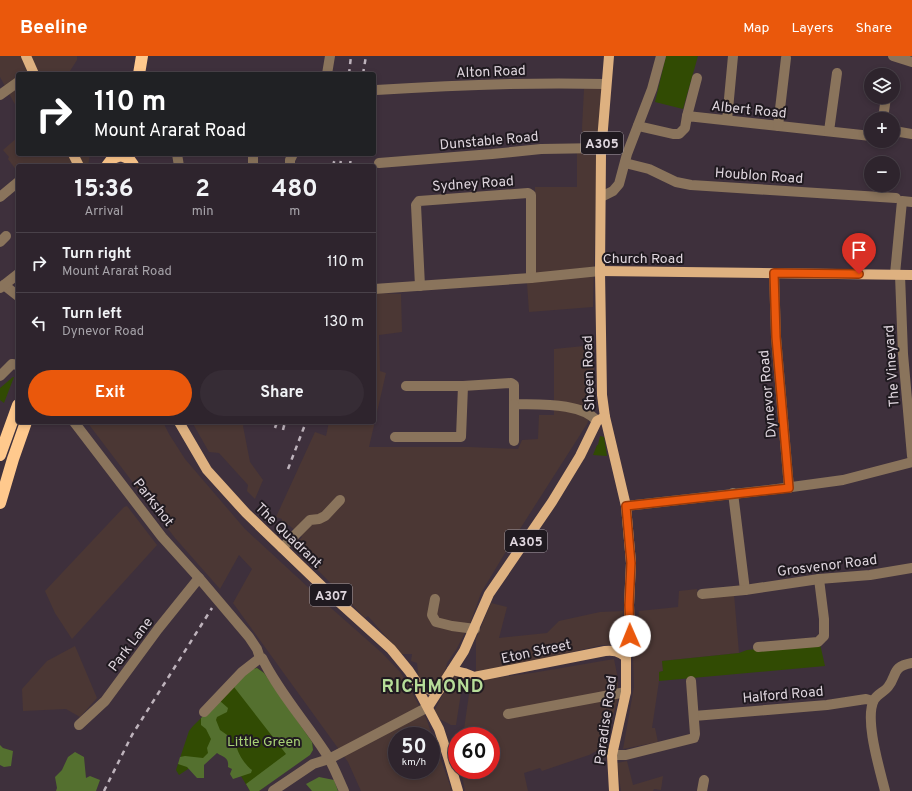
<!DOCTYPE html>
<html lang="en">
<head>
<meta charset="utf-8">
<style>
  :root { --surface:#2e242d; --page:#362c35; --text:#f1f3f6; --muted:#a7a4aa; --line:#494149; --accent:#ea580c }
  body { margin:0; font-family:Overpass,sans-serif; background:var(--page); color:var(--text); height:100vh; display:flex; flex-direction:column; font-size:15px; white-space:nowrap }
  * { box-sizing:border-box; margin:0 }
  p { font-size:13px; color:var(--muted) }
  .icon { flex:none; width:22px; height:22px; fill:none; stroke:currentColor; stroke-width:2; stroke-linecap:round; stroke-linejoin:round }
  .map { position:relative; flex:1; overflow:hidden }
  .panel { position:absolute; left:16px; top:108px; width:360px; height:260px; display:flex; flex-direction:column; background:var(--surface); border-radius:4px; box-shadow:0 2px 6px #0003,0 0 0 1px var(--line) }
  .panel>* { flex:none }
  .banner { position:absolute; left:16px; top:16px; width:360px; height:84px; border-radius:4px; box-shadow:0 2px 6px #0003,0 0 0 1px var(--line); background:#202124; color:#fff; overflow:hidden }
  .fabs { position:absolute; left:864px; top:12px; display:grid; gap:8px }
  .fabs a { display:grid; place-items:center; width:36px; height:36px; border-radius:50%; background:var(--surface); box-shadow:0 2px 6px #0003,0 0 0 1px var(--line); font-size:20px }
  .speed { position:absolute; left:388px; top:671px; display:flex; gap:8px; font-size:20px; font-weight:700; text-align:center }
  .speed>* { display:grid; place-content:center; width:52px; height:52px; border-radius:50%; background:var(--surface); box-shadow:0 2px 6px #0003,0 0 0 1px var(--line); line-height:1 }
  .speed small { font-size:10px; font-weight:400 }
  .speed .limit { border:6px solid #d22; background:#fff; color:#111 }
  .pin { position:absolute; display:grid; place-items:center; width:34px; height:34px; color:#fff; margin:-41px -17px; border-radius:50% 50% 50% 0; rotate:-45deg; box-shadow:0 0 4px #0007 }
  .pin .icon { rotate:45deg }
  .me { position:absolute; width:44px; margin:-22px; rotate:359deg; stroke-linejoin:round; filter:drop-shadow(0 0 3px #0008) }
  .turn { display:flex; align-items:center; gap:14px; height:84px; padding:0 12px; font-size:18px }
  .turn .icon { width:52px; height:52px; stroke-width:2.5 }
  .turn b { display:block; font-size:28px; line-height:34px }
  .eta { display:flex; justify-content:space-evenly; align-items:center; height:68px; text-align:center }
  .eta b { font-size:24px; font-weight:700; line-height:28px }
  .cta { display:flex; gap:8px; margin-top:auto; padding:8px 12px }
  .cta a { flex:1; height:46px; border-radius:24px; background:var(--accent); color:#fff; font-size:16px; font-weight:700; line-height:46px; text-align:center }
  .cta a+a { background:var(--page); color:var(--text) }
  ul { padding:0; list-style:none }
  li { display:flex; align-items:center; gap:12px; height:60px; padding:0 12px; border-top:1px solid var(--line) }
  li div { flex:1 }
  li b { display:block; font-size:15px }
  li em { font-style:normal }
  header { display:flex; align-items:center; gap:24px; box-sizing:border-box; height:56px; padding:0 20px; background:var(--accent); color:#fff }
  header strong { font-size:19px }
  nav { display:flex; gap:22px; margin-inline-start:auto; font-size:14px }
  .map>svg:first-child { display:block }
</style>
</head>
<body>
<header>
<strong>Beeline</strong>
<nav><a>Map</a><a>Layers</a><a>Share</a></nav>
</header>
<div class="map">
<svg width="912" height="735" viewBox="0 0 912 735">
  <rect width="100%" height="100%" fill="#3e303c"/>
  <g fill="#4b3734" fill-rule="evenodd">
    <polygon points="0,0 77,0 77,4 70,15 71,18 18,18 18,54 0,21"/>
    <polygon points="602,32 597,96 593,251 529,256 527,227 535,210 535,131 577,131 577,96 583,90 582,72 584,33"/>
    <polygon points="18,81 18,98 90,98 88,110 48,110 46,107 40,110 30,110 28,108 25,110 18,110 17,115 8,103 9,101 3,94"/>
    <polygon points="374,237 401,238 402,276 379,279 380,315 386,317 369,391 469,391 518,393 522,384 538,383 539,359 554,359 554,293 594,289 594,351 587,368 511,487 481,537 471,565 456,594 447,607 444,619 437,628 426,628 419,623 417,607 411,605 412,598 401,598 368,560 365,562 294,490 302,481 290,470 281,466 282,463 276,461 315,376 326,380 329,366 374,366"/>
    <path d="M87 366H163L169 378 185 403 245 473 322 544 382 597 401 617 426 662 452 735H361L348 706 233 547 252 513 239 499 220 533 175 482ZM397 680H431V714H397Z"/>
    <polygon points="192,366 245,366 243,370 250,406 263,424 255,443 247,435 248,429 219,397 209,396"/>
    <polygon points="127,450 157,489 72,583 55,557 45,535 124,451"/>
    <polygon points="697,533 698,539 734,538 739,597 662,605 663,615 659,616 659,625 652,672 655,672 658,686 623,693 634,631 633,598 639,555 678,551 679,535"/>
    <polygon points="491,547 507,551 499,582 547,577 559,565 600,556 623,555 621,585 618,589 602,589 525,607 476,616 476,583"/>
    <polygon points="75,590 97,642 80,661 66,653 23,655 22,633 47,605"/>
    <polygon points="614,603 618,623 618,644 602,692 589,699 542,715 540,712 524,717 528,735 465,735 461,714 491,714 491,680 463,680 471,625 532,617"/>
    <polygon points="453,620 457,620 463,624 456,669 451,669 436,661 434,655"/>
    <polygon points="627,705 633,729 663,720 661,734 654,733 653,735 621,735 617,707"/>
  </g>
  <g fill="#314b03">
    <polygon points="666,0 698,0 683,53 655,46"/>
    <polygon points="13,321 14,321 4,347 0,344 0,332"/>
    <polygon points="600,380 604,381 607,400 593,399 597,389 598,389"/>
    <polygon points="820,588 825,610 659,625 659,616 663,615 662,605 739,597 747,594"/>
    <polygon points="257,612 264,617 312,686 313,694 259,735 250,735 223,690 179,719 176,714 189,675 193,670 250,614"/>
  </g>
  <g fill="#54702f">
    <polygon points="257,612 264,617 312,686 313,694 310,699 259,735 250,735 246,728 286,698 234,631 250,614"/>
    <path d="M220 645 228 652 227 656 217 661 216 664 220 674 230 681V686L236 689C238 698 245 709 252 714L251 717 233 723 230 718 232 713 228 711C229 701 224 702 217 697L204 709V722H197L187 711 178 708 180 701 185 700 203 702 208 697 207 692 211 683 206 673 201 669V662Z"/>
    <polygon points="0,689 3,692 13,695 11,710 4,711 0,709"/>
    <polygon points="75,696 84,701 86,722 90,720 100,724 96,735 56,735 57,732 55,721 62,714 68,701"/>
    <polygon points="319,721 334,724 338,735 312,735 306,728"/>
  </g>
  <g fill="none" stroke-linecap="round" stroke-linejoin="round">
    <g stroke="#8a745c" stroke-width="10">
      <polyline points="893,0 912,6"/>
      <polyline points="327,18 330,0"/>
      <path d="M376 34C453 29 530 26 606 28"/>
      <polyline points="0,39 18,26"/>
      <polyline points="687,60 697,22"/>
      <polyline points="883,63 886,41"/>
      <polyline points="727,64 733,0"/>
      <polyline points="638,70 673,78 679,78 685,72 687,60 871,80"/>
      <polyline points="778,70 786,2"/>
      <polyline points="829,75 837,17"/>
      <polyline points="893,77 900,76 912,78"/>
      <polyline points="177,98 179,110"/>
      <polyline points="379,107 492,98 541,93 602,92"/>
      <polyline points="625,107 649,113 676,126 691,129 896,142"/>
      <polyline points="253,110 253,98"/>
      <polyline points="290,110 290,104 293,98"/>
      <polyline points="0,141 18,126"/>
      <polyline points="601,141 613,135 619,128 627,98 652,33 661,0"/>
      <polyline points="0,186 6,180"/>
      <polyline points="774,217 776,281 789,432"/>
      <polyline points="895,218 902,145 912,146"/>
      <polyline points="900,219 903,298 912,400"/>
      <polyline points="4,229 18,240"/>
      <polyline points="420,230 416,149 419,145 528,137 531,139 531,222"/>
      <polyline points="0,232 18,218"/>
      <polyline points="374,233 531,222 600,215"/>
      <polyline points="0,320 12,308 18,309"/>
      <path d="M463 330 511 327 514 329V348C538 349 581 346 597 365"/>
      <path d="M74 366 162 481 199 522 249 581 257 593 260 602H262C279 636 304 664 325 696 333 708 338 722 344 735"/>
      <polyline points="395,381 461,381 463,330 406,330"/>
      <polyline points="514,385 514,348"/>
      <polyline points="733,437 745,534 819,523 870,519 912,512"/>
      <polyline points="626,450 777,433 843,424 912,406"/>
      <polyline points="282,492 310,464 319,463 325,460 340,444"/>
      <polyline points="702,538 745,534"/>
      <polyline points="435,543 432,559 436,566 452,570 475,573"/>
      <polyline points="758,591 818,586 824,580 824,563 819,523"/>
      <polyline points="204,656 242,616 260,602"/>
      <polyline points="508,658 626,636"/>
      <polyline points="694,660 827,649 866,643 873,645"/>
      <polyline points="79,669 105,645 158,573 199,522"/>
      <polyline points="612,699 626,699 694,682 695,678 691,625"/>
      <polyline points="273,735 313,708 329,703 428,651"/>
      <polyline points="702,735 704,724"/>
      <path d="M885 735C880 714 864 663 874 644 877 638 884 636 888 631 898 618 891 611 912 607"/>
    </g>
    <g stroke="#deb180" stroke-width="10">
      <polyline points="26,0 34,18"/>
      <polyline points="609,0 601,97 600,215 602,339 605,361 626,450 631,507 629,549 630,588 626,601 626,636 612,699 614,735"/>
      <polyline points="73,98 79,110"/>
      <polyline points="600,215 912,219"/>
      <polyline points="179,366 207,414 246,457 330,538 391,593 409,615 419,630 420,637 439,673 449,704 458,735"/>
      <path d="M452 614 464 617 474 621 605 595C613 594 619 595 626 601"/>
      <polyline points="419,630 431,634 439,634"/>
      <polyline points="428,651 464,595 489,538 552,446 580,400 597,365 605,361"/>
    </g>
    <g stroke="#ffc98d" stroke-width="12">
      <polyline points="139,18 142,0"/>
      <polyline points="118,98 128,102 133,109"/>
      <polyline points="107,110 113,102 121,99"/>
      <polyline points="0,399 18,349"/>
      <polyline points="0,447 13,403 26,366"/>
    </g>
    <g stroke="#beb3bc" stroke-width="2.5" stroke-dasharray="5 5" stroke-linecap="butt">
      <polyline points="349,18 351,0"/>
      <polyline points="363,18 366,0"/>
      <polyline points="333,110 336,98"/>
      <polyline points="340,110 342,98"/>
      <polyline points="350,110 351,98"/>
      <polyline points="263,368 264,366"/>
      <polyline points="275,372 277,366"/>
      <polyline points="283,374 285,366"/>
      <polyline points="288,413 306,366"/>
      <polyline points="104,735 132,679 212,552"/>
    </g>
  </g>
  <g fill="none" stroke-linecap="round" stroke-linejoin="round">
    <defs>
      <polyline id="route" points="630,580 629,549 631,507 626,450 789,432 776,281 774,217 859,218"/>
    </defs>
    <use href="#route" stroke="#983908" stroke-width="10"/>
    <use href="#route" stroke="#ea580c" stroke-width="7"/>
  </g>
  <g text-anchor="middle" stroke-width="4" stroke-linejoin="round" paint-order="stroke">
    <g fill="#201a20" stroke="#a69ea5" stroke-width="1">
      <rect x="581" y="76" width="42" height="22" rx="3"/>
      <rect x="505" y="474" width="42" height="22" rx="3"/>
      <rect x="310" y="528" width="42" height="22" rx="3"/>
    </g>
    <g font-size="13" font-weight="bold" fill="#dfd6de">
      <text x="602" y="92">A305</text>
      <text x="526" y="490">A305</text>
      <text x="331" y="544">A307</text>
    </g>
    <g font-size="14" fill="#dfd6de" stroke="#201a20">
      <text transform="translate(491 15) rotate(-2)" y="5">Alton Road</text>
      <text transform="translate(749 53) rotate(6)" y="5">Albert Road</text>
      <text transform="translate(489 84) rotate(-5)" y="5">Dunstable Road</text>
      <text transform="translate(759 119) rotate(4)" y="5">Houblon Road</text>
      <text transform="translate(473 127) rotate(-4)" y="5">Sydney Road</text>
      <text x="643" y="207">Church Road</text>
      <text transform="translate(891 310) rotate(-94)" y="5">The Vineyard</text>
      <text transform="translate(588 317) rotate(-92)" y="5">Sheen Road</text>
      <text transform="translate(767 338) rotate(-95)" y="5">Dynevor Road</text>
      <text transform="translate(154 446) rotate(52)" y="5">Parkshot</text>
      <text transform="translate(289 479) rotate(44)" y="5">The Quadrant</text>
      <text transform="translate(827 509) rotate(-7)" y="5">Grosvenor Road</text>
      <text transform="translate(130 588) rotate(-53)" y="5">Park Lane</text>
      <text transform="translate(536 595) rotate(-12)" y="5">Eton Street</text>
      <text transform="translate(783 638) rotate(-5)" y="5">Halford Road</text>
      <text transform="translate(605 664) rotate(-82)" y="5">Paradise Road</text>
    </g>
    <g font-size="14" fill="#a7d175" stroke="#201a20">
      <text x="264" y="690">Little Green</text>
    </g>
    <g font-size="18" font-weight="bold" letter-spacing="1" fill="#b6dd99" stroke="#201a20">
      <text x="433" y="636">RICHMOND</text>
    </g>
  </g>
</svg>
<div class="fabs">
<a><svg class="icon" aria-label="layers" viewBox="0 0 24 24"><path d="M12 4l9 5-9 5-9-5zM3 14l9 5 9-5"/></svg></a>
<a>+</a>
<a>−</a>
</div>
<div class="speed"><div>50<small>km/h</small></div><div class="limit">60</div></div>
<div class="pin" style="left:859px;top:218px;background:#d93025"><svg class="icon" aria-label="arrive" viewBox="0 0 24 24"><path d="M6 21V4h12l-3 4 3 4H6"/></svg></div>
<svg class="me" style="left:630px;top:580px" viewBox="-20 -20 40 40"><circle r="19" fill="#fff"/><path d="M0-13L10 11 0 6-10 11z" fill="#ea580c"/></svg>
<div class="banner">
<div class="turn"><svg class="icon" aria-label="right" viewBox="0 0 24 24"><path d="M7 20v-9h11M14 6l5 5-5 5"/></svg><div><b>110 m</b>Mount Ararat Road</div></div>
</div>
<section class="panel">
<div class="eta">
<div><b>15:36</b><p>Arrival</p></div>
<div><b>2</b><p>min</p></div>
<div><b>480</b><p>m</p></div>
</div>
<ul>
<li><svg class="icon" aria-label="right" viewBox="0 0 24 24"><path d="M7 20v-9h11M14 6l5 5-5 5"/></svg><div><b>Turn right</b><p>Mount Ararat Road</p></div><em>110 m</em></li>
<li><svg class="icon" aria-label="left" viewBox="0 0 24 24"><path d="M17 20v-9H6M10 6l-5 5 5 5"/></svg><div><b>Turn left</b><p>Dynevor Road</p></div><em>130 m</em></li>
</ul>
<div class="cta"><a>Exit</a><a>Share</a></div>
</section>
</div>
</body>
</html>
